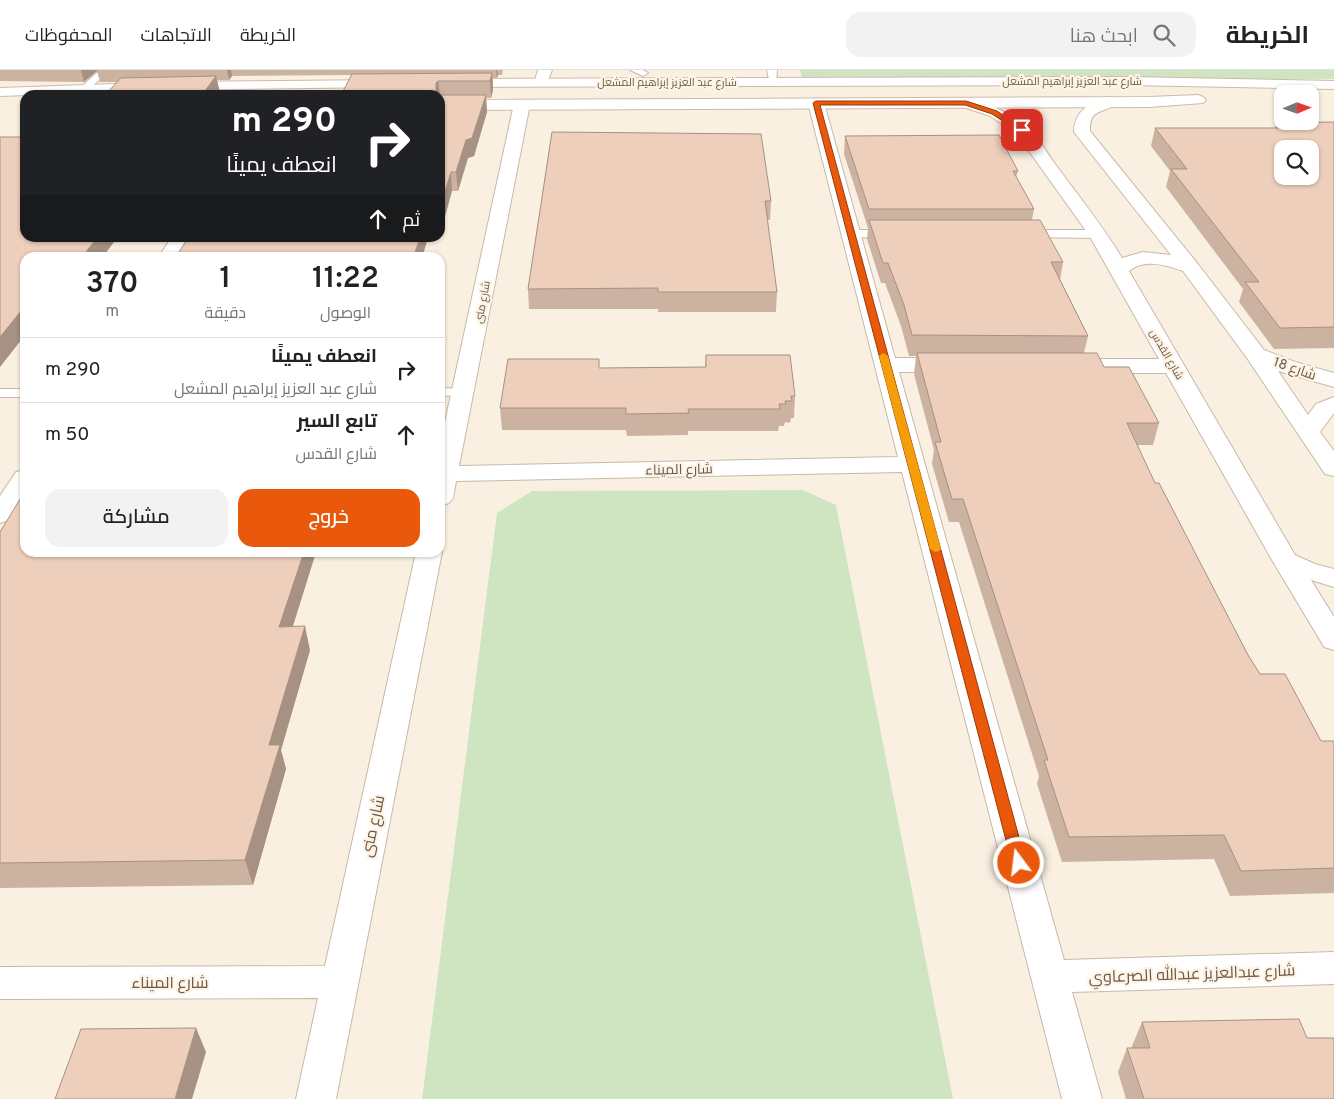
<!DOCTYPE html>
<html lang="ar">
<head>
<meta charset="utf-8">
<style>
  :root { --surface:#fff; --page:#f2f2f2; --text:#222; --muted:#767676; --line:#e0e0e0; --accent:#ea580c }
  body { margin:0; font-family:Overpass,Cairo,sans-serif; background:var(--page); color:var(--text); direction:rtl; height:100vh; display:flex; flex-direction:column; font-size:19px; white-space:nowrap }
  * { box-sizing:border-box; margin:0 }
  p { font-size:16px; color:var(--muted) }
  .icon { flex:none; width:28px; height:28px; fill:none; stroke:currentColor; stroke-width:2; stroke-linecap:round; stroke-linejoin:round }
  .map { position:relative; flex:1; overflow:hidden; direction:ltr }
  .panel { position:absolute; left:20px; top:182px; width:425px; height:305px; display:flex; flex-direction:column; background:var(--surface); border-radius:15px; box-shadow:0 1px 4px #0004; direction:rtl }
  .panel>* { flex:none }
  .top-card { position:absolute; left:20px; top:20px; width:425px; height:152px; border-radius:15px; box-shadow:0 1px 4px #0004; direction:rtl; background:#202124; color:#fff; overflow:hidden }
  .needle { width:32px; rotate:88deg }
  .tools { position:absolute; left:1274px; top:15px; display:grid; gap:10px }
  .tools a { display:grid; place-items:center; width:45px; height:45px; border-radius:10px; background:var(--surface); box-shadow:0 1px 4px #0004; font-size:25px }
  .pin { position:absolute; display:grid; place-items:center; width:42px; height:42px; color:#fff; margin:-21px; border-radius:10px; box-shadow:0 2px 8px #0006 }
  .me { position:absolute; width:55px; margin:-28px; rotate:345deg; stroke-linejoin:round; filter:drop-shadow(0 0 4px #0008) }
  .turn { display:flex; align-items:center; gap:18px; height:105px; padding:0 25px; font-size:22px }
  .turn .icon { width:65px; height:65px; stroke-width:2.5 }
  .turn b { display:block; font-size:35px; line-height:42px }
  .then { display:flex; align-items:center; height:48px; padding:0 25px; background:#0003; gap:10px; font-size:19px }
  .eta { display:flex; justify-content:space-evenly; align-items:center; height:85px; text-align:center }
  .eta b { font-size:30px; font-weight:600; line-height:35px }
  .button { display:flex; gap:10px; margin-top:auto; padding:10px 25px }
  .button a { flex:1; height:58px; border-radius:15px; background:var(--accent); color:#fff; font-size:20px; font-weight:600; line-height:58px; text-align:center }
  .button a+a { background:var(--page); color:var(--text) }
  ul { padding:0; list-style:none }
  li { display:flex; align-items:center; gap:15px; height:65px; padding:0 25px; border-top:1px solid var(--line) }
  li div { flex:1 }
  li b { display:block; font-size:19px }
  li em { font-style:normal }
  header { display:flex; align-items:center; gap:30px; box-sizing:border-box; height:70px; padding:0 25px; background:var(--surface); border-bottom:1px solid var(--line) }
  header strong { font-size:24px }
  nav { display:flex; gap:28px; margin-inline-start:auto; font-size:18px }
  .search { width:350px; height:45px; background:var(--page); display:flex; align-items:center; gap:12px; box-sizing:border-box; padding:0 18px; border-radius:15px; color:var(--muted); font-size:19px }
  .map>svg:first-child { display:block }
</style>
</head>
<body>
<header>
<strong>الخريطة</strong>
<div class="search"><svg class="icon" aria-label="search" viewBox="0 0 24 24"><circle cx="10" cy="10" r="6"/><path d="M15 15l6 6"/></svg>ابحث هنا</div>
<nav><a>الخريطة</a><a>الاتجاهات</a><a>المحفوظات</a></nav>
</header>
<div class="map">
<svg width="1334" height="1029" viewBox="0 0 1334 1029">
  <rect width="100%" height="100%" fill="#faf0e1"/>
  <g fill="#cfe5c1">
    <polygon points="800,0 1334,0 1334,9 802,8"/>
    <polygon points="803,420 836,435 953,1029 422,1029 497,443 532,421"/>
  </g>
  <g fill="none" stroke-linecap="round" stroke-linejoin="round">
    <defs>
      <g id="service">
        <polygon points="100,0 110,0 86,22 80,22 80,18"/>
        <polygon points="630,0 643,0 648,3 643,6"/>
        <polygon points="767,0 777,0 776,14 770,14"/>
        <polygon points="851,160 891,160 897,164 891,168 847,167 845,164 847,161"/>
        <polygon points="1024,160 1098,160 1104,164 1098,168 1020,167 1018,164 1020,161"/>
        <polygon points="440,318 469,319 471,322 469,325 440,326"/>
        <rect x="0" y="319" width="25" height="8"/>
      </g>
      <g id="minor">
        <polygon points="538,0 552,0 546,16 536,16 534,13"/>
        <path d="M1109 27 1114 29 1117 32C1106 45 1089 36 1090 61L1197 193 1264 280 1295 292 1334 303V317L1278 301 1308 345 1316 334 1334 327V343L1320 362 1334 381V406L1325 404 1247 288 1183 201C1166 195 1144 188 1129 201L1295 485 1315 494 1334 499V517L1311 510 1334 547V580L1324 577 1320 570 1272 490 1166 303H1066L1058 301 1055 296 1058 291 1066 289H1159L1089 165 1016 63 990 46 961 36 958 33 961 30C976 26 1015 46 1027 56 1038 66 1046 82 1055 94 1078 125 1102 155 1122 188L1143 182 1171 185 1074 62C1074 41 1090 32 1109 27Z"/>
        <polygon points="816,28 821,30 824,33 895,288 953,288 961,290 964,295 961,300 953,302 899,302 1064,890 1334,882 1334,914 1072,922 1102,1029 1062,1029 902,402 456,411 453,428 449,433 440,436 440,375 514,34 517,31 527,31 530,34 459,396 898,387 808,33 811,30"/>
        <polygon points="171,168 189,168 177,188 158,188"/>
        <polygon points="25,400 25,426 9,450 0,453 0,426 16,402"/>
        <polygon points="440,479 442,482 336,1029 296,1029 318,928 0,929 0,897 325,896 416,482 440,482"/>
      </g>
      <g id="secondary">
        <polygon points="1129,7 1334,11 1334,19 1129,15 456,17 451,16 449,13 451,10 456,9"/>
        <polygon points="383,10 388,11 390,14 388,17 172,20 0,26 0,18 172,12"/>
        <polygon points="1198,25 1203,27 1206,30 1203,33 1149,37 440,40 440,30 1149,27"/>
      </g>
    </defs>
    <use href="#service" stroke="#c9b8a9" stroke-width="2"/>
    <use href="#minor" stroke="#c9b8a9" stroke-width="2"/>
    <use href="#secondary" stroke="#cebaa9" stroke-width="2"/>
    <use href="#service" fill="#fff" fill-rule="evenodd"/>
    <use href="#minor" fill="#fff" fill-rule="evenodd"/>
    <use href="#secondary" fill="#fff" fill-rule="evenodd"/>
  </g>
  <g fill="#ccb2a1">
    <polygon points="0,0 503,0 502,5 498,5 497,8 493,8 493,20 491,28 486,28 487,42 474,86 468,88 458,121 452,121 442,157 440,157 440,25 351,6 351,5 232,6 229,10 217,10 220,23 118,12 100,12 97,1 84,12 0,11"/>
    <polygon points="1334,52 1334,278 1274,279 1239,232 1243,219 1166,117 1170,101 1151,76 1155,58 1275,58 1277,53"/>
    <polygon points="552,62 771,131 770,150 767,150 777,222 776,242 658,242 658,239 529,239 528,219"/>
    <polygon points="845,66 1018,101 1016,107 1034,139 1032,150 1063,192 1060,210 1088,266 1084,283 1104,297 1159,353 1153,375 1137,375 1155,413 1248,585 1260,604 1321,671 1334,671 1334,823 1230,826 1214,789 1062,792 1037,714 1039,706 959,452 949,452 932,394 934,380 914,304 916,286 909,286 901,256 885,213 881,213 867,169 868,158 844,84"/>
    <polygon points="706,285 795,326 794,348 791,348 790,353 785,352 784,356 779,356 778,361 688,361 688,365 627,366 626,360 502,360 500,338 600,298 705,297"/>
    <polygon points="0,462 25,482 316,482 293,556 310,580 281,680 286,699 253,815 0,818"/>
    <polygon points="1142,952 1307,968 1334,1029 1126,1029 1118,1002 1127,978 1132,978 1132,976"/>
  </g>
  <g fill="#a69183">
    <polygon points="81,0 97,0 97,1 84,12"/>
    <polygon points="227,0 231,0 232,6 229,10"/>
    <polygon points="496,0 497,0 498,5 497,8"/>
    <polygon points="492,3 493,20 491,28 490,11"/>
    <polygon points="216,6 220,23 218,25 202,25"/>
    <polygon points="438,11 440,25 436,25 436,13"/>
    <polygon points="486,25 487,42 474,86 468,88 458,121 456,102 466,70"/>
    <polygon points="451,102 452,121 442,157 440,138"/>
    <polygon points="97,168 117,168 102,188 81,188"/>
    <polygon points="420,168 428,168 422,188 413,188"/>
    <polygon points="25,236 25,265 0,297 0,267"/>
    <polygon points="304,482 316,482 285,581 279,557"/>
    <polygon points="305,556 310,580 281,680 286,699 253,815 245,790 269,675"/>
    <polygon points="196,958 206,982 192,1029 175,1029"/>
  </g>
  <g fill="#edcfbb" stroke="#a69183" fill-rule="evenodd">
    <polygon points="492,3 490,11 438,11 436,13 436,23 438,25 486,25 472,68 466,70 456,102 451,102 440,138 440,25 341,25 352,4"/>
    <polygon points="216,6 202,25 105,25 121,8"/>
    <path d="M1334 52V257L1280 258 1245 212H1259L1171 99H1187L1155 58H1282L1277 53ZM1282 79H1310V106H1282Z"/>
    <polygon points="552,62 761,64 771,131 765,131 777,222 658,222 658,218 528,219"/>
    <polygon points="999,65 1018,101 1013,101 1034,139 869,139 845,66"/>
    <polygon points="0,67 25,67 25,168 97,168 81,188 25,188 25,236 0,267"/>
    <polygon points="869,150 1040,150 1063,192 1051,192 1088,266 912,265 904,235 888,193 883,193"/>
    <polygon points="188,168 420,168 413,188 175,188"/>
    <polygon points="917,283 1097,283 1104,297 1129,297 1159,353 1127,353 1155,413 1159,413 1248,585 1260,604 1285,604 1321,671 1334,671 1334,798 1241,801 1224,765 1069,767 1044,690 1048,690 963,429 952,429 935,372 941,372"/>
    <polygon points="706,285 790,285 795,326 791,326 792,331 785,331 786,334 779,334 780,339 688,339 689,343 626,344 626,338 500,338 508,289 599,289 599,298 706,297"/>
    <polygon points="25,421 25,482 304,482 279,557 305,556 269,675 280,675 245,790 0,793 0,462"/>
    <polygon points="1299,949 1307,968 1334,968 1334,1029 1144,1029 1127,978 1150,978 1142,952"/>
    <polygon points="196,958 175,1029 55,1029 81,959"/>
  </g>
  <polygon fill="#ea580c" stroke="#983908" points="966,31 997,41 1025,60 1020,62 992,44 965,35 820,35 1026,793 1024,797 1019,799 1014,797 1012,793 813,33 816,31"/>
  <polygon fill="#f59e0b" points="883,283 888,286 941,479 939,481 935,482 930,479 879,286"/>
  <g text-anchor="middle" stroke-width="4.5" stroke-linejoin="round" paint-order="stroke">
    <g font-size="11" fill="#6e584a" stroke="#fdf4e6">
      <text x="1072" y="15">شارع عبد العزيز إبراهيم المشعل</text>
      <text x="667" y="16">شارع عبد العزيز إبراهيم المشعل</text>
      <text transform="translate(482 232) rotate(-79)" y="4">شارع منى</text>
      <text transform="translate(1167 284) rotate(60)" y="4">شارع القدس</text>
    </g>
    <g font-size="14" fill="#6e584a" stroke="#fdf4e6">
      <text transform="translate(1295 298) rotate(19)" y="5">شارع 18</text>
      <text transform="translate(679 399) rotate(-1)" y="5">شارع الميناء</text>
    </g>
    <g font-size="16" fill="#6e584a" stroke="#fdf4e6">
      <text transform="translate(372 756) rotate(-78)" y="6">شارع منى</text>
      <text transform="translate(1192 903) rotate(-2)" y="6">شارع عبدالعزيز عبدالله الصرعاوي</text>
      <text x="170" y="918">شارع الميناء</text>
    </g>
  </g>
</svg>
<div class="tools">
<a><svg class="needle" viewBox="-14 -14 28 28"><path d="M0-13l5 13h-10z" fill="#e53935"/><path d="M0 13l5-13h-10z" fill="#767676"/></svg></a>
<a><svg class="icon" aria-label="search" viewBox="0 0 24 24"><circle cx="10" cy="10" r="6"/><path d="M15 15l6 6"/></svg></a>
</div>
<div class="pin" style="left:1022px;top:60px;background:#d93025"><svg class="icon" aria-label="arrive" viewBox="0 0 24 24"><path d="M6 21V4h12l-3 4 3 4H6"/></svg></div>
<svg class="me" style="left:1019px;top:793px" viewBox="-20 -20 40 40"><circle r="17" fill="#ea580c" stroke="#fff" stroke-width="3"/><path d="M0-11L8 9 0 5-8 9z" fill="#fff"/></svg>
<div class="top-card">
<div class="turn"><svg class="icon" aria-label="right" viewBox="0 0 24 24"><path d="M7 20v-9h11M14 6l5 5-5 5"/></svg><div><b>290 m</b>انعطف يمينًا</div></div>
<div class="then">ثم<svg class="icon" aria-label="ahead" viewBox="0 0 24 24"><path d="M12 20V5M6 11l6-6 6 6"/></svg></div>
</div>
<section class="panel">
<div class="eta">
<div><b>11:22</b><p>الوصول</p></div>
<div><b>1</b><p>دقيقة</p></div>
<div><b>370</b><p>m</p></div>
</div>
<ul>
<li><svg class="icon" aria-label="right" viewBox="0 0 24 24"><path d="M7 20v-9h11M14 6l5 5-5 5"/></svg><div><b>انعطف يمينًا</b><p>شارع عبد العزيز إبراهيم المشعل</p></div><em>290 m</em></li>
<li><svg class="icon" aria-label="ahead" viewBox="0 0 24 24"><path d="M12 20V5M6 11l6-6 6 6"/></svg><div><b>تابع السير</b><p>شارع القدس</p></div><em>50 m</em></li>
</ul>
<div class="button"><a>خروج</a><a>مشاركة</a></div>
</section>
</div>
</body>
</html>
